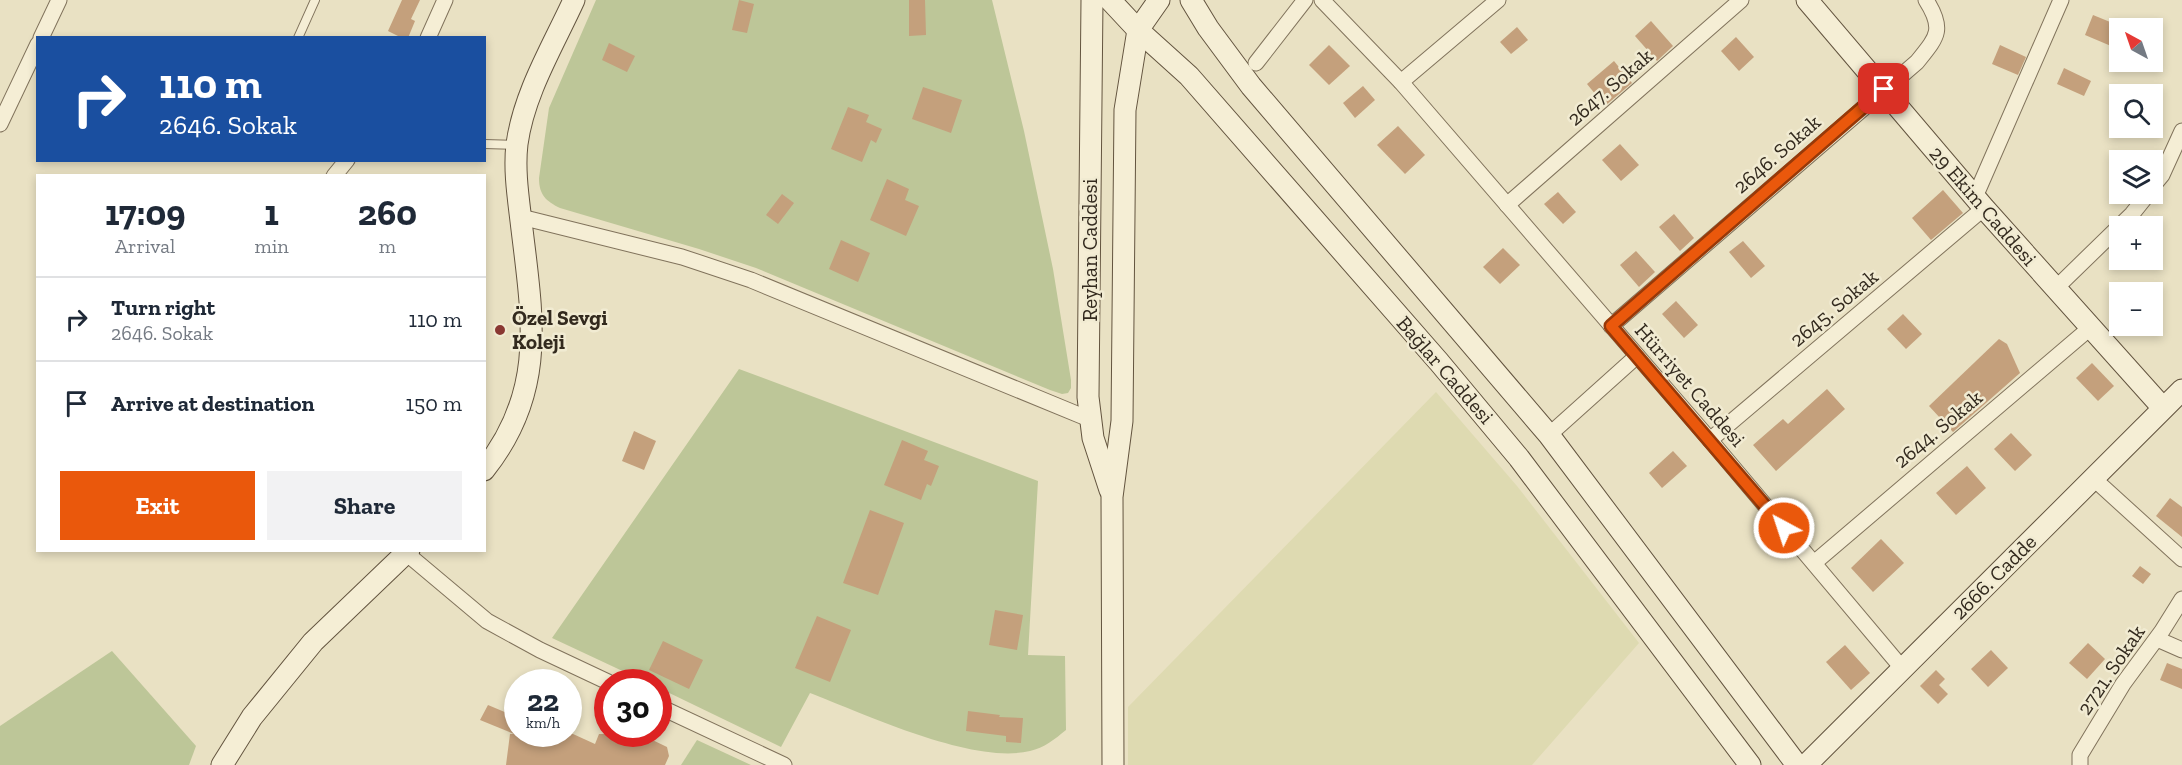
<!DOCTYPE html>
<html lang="en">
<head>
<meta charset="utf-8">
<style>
  :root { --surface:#fff; --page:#f2f2f3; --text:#1f2937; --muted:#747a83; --line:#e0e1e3; --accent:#ea580c }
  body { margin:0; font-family:"Zilla Slab",serif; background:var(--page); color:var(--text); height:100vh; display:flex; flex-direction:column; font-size:22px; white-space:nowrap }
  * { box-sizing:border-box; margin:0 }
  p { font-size:20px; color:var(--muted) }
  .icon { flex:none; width:33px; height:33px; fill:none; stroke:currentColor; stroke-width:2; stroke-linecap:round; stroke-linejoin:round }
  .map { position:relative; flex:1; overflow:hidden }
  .side { position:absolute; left:36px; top:174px; width:450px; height:378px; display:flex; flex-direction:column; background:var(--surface); border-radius:0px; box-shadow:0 3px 9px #0003 }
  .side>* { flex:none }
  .top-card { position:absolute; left:36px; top:36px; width:450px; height:126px; border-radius:0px; box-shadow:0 3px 9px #0003; background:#1a4fa0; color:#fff; overflow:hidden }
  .needle { width:39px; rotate:320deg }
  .tools { position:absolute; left:2109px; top:18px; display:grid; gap:12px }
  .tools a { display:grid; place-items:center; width:54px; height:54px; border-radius:0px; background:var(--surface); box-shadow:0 3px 9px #0003; font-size:30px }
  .speed { position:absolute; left:504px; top:669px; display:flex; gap:12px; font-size:30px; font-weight:700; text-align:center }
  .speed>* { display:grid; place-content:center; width:78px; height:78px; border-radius:50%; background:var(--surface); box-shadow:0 3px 9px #0003; line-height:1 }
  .speed small { font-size:15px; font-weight:400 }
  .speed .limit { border:9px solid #d22; background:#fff; color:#111 }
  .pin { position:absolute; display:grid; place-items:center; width:51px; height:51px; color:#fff; margin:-26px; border-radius:12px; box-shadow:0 3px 9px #0006 }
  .me { position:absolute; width:66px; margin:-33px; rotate:320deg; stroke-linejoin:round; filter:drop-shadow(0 0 4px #0008) }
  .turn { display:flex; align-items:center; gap:21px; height:126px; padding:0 24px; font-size:27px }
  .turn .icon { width:78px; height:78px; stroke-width:2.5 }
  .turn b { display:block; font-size:42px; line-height:51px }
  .eta { display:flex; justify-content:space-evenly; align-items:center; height:102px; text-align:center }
  .eta b { font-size:36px; font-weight:800; line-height:42px }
  .button { display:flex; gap:12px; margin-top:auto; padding:12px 24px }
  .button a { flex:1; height:69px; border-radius:0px; background:var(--accent); color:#fff; font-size:24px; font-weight:800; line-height:69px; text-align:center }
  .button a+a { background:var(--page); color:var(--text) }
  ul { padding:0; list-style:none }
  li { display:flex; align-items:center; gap:18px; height:84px; padding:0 24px; border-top:2px solid var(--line) }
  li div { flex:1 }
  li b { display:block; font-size:22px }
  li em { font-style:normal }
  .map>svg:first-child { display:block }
</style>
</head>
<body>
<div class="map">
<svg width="2182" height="765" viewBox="0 0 2182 765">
  <rect width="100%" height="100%" fill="#e9e1c3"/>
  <polygon fill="#dedab1" points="1436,392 1517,486 1639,643 1532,765 1128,765 1128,707"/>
  <g fill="#bdc698">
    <path d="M596 0H992L1024 131 1053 269 1071 380V388L1068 393 1062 394 1050 390 756 268 699 249 560 208C546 201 539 195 539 178L549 108Z"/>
    <path d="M739 369 1038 481 1028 655 1065 656 1066 730C1055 739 1044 748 1030 751 973 765 865 714 810 693L781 747 659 688 658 682H646L552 638Z"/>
    <polygon points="112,651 196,746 189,765 0,765 0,726"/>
    <polygon points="697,740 751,765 681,765"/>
  </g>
  <g fill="#c4a07c">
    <polygon points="402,0 420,0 411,19 415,21 408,38 402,38 388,31"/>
    <polygon points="739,0 754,4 747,33 732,30"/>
    <polygon points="909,0 925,0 926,35 909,36"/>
    <polygon points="2093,15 2120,26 2111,46 2085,35"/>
    <polygon points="1651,21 1673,46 1657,61 1635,36"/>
    <polygon points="1517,27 1528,40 1511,54 1500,42"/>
    <polygon points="1736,37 1754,57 1739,71 1721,51"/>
    <polygon points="609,43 635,56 627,72 602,60"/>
    <polygon points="1329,45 1350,66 1329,85 1309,65"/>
    <polygon points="2000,45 2026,57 2018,75 1992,64"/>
    <polygon points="1614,61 1632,83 1605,106 1587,84"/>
    <polygon points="2064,68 2091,81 2084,96 2057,84"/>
    <polygon points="1363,86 1375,100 1355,118 1343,103"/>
    <polygon points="923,87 962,100 951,133 912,119"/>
    <polygon points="848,107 869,115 866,122 882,129 876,143 871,140 862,162 831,149"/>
    <polygon points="1398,126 1425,155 1405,174 1377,145"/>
    <polygon points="1620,144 1639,165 1621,181 1602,160"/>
    <polygon points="887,179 909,189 905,200 919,206 906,236 870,220"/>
    <polygon points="1943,190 1963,213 1931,240 1912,218"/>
    <polygon points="1558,192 1576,212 1563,224 1544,204"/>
    <polygon points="782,194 794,203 778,224 766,215"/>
    <polygon points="1674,214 1694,238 1680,251 1659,227"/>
    <polygon points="841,240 870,253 858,282 829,269"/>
    <polygon points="1743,241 1765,266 1751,278 1729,252"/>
    <polygon points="1503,248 1520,265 1500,284 1483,267"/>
    <polygon points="1636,251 1655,272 1639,287 1620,265"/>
    <polygon points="1676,301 1698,325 1684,338 1662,314"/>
    <polygon points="1903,314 1922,334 1906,349 1887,329"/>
    <polygon points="1999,339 2007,344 2020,373 1953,432 1929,406"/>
    <polygon points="2092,363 2114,386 2098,401 2076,378"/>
    <polygon points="1827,389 1845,409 1776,471 1753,445 1783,419 1788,424"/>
    <polygon points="634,431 656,441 644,470 622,461"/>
    <polygon points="2011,433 2032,455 2015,471 1994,449"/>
    <polygon points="902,440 928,451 924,460 939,466 931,486 927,484 921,500 884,485"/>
    <polygon points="1673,451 1687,466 1662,488 1649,473"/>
    <polygon points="1967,466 1986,488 1956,515 1936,493"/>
    <polygon points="2170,498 2182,507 2182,537 2156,516"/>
    <polygon points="870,510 904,523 878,595 843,583"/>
    <polygon points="1881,539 1904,563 1873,592 1851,568"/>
    <polygon points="2140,566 2151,574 2143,584 2132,576"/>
    <polygon points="995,610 1023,615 1017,650 989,645"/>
    <polygon points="817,616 851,630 830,682 795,668"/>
    <polygon points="663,641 703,660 689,689 649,670"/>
    <polygon points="2088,643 2105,659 2087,679 2069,663"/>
    <polygon points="1845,645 1870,673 1851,690 1826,662"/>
    <polygon points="1991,650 2008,668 1988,687 1971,669"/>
    <polygon points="2167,663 2182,669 2182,689 2160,680"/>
    <polygon points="1936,670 1945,679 1939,685 1948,694 1938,704 1920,686"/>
    <polygon points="518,691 518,734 573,734 595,744 599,734 640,734 667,747 669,756 665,765 506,765 510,734 514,734 480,720 488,705 507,713"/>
    <polygon points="968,711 1000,715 999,717 1023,718 1021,743 1006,742 1006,736 966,731"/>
  </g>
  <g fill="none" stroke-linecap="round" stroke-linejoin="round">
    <defs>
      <g id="lane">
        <polyline points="298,38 315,0"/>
        <polyline points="484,144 516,145"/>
      </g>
      <g id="street">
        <polyline points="1322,0 1401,82 1710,440 1902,668"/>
        <polyline points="41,38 59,0"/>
        <polyline points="428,38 445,0"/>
        <polyline points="1256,63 1305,0"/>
        <polyline points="1401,82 1498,0"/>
        <polyline points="0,124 38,44"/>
        <polyline points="334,176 347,160"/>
        <polyline points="2152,187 2162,175 2182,131"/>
        <polyline points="1975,197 2061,0"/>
        <polyline points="1507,205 1741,0"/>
        <polyline points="521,217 682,257 751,280 1089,419"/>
        <polyline points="2055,289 2132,214 2148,194"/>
        <path d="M1611 326 1917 62C1937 37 1945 30 1926 0"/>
        <polyline points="1549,435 1637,356"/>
        <polyline points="1710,440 1984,208"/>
        <polyline points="2093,478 2182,559"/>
        <polyline points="406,553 487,621 540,650 608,682"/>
        <polyline points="1814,563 2090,328"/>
        <polyline points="2157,639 2182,650"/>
        <polyline points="658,706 784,765"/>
        <polyline points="2080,765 2080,755 2123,684 2162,631 2182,599"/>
      </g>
      <g id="secondary">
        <polyline points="1092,0 1088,397 1093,438 1110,490"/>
        <polyline points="1110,0 1138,30 1189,76 1439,362 1519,458 1750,765"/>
        <polyline points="1191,0 1208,28 1251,86 1549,435 1797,765"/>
        <polyline points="1807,0 1984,208 2163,408"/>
        <path d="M484 470C548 390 532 315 521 221 518 196 514 169 517 144 524 93 553 46 574 0"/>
        <polyline points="222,765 252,717 313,642 409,550"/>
        <polyline points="1113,765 1112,497 1122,421 1125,110 1138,30 1159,0"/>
        <polyline points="1806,765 2182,390"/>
      </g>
    </defs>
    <use href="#lane" stroke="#81735c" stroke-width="10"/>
    <use href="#street" stroke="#81735c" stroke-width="17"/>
    <use href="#secondary" stroke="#63543f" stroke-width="23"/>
    <use href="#lane" stroke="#f5eed5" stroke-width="8"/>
    <use href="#street" stroke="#f5eed5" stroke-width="15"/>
    <use href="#secondary" stroke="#f5eed5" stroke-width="21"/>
  </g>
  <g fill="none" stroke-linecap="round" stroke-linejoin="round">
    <defs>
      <polyline id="route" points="1784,528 1611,326 1884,89"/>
    </defs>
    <use href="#route" stroke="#983908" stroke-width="15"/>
    <use href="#route" stroke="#ea580c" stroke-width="10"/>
  </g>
  <circle fill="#8a3832" stroke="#f1ebd2" stroke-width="2" cx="500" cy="330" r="6"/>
  <g text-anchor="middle" stroke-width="5" stroke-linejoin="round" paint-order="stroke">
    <g font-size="21" fill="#332a1e" stroke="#f1ebd2">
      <text transform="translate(1610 87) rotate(-41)" y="7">2647. Sokak</text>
      <text transform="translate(1777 154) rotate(-41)" y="7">2646. Sokak</text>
      <text transform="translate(1983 206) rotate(49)" y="7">29 Ekim Caddesi</text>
      <text transform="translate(1090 250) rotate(-90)" y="7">Reyhan Caddesi</text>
      <text transform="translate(1834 308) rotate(-40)" y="7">2645. Sokak</text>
      <text transform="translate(1445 370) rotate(49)" y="7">Bağlar Caddesi</text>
      <text transform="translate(1690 385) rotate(49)" y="7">Hürriyet Caddesi</text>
      <text transform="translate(1938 429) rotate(-40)" y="7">2644. Sokak</text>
      <text transform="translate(1994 577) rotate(-45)" y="7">2666. Cadde</text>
      <text transform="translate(2111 670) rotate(-56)" y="7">2721. Sokak</text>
    </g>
    <g font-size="21" font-weight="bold" fill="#332a1e" stroke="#f1ebd2" text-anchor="start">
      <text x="512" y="325">Özel Sevgi<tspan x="512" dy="24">Koleji</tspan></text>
    </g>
  </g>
</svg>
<div class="tools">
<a><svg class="needle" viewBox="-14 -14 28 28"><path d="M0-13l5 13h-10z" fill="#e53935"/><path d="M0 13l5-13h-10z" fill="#747a83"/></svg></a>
<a><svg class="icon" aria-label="search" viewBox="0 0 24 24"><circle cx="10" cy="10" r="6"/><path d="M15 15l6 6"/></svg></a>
<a><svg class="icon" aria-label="layers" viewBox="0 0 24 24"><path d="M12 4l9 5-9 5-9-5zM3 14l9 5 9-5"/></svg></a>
<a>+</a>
<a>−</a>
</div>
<div class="speed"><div>22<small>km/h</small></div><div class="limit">30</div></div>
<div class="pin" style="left:1884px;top:89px;background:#d93025"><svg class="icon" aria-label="arrive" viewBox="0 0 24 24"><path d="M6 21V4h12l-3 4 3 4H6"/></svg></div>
<svg class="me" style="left:1784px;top:528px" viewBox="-20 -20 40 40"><circle r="17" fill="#ea580c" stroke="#fff" stroke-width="3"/><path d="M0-11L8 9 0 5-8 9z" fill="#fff"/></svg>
<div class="top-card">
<div class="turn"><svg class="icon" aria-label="right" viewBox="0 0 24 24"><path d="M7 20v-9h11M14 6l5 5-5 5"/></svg><div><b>110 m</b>2646. Sokak</div></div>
</div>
<section class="side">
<div class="eta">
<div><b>17:09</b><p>Arrival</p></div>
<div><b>1</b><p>min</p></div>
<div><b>260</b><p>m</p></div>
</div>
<ul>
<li><svg class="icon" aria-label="right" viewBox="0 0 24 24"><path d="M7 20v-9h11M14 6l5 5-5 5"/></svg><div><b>Turn right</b><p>2646. Sokak</p></div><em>110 m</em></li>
<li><svg class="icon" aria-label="arrive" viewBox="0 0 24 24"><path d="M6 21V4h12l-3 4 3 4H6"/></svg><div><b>Arrive at destination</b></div><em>150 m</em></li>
</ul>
<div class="button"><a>Exit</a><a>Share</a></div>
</section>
</div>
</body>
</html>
